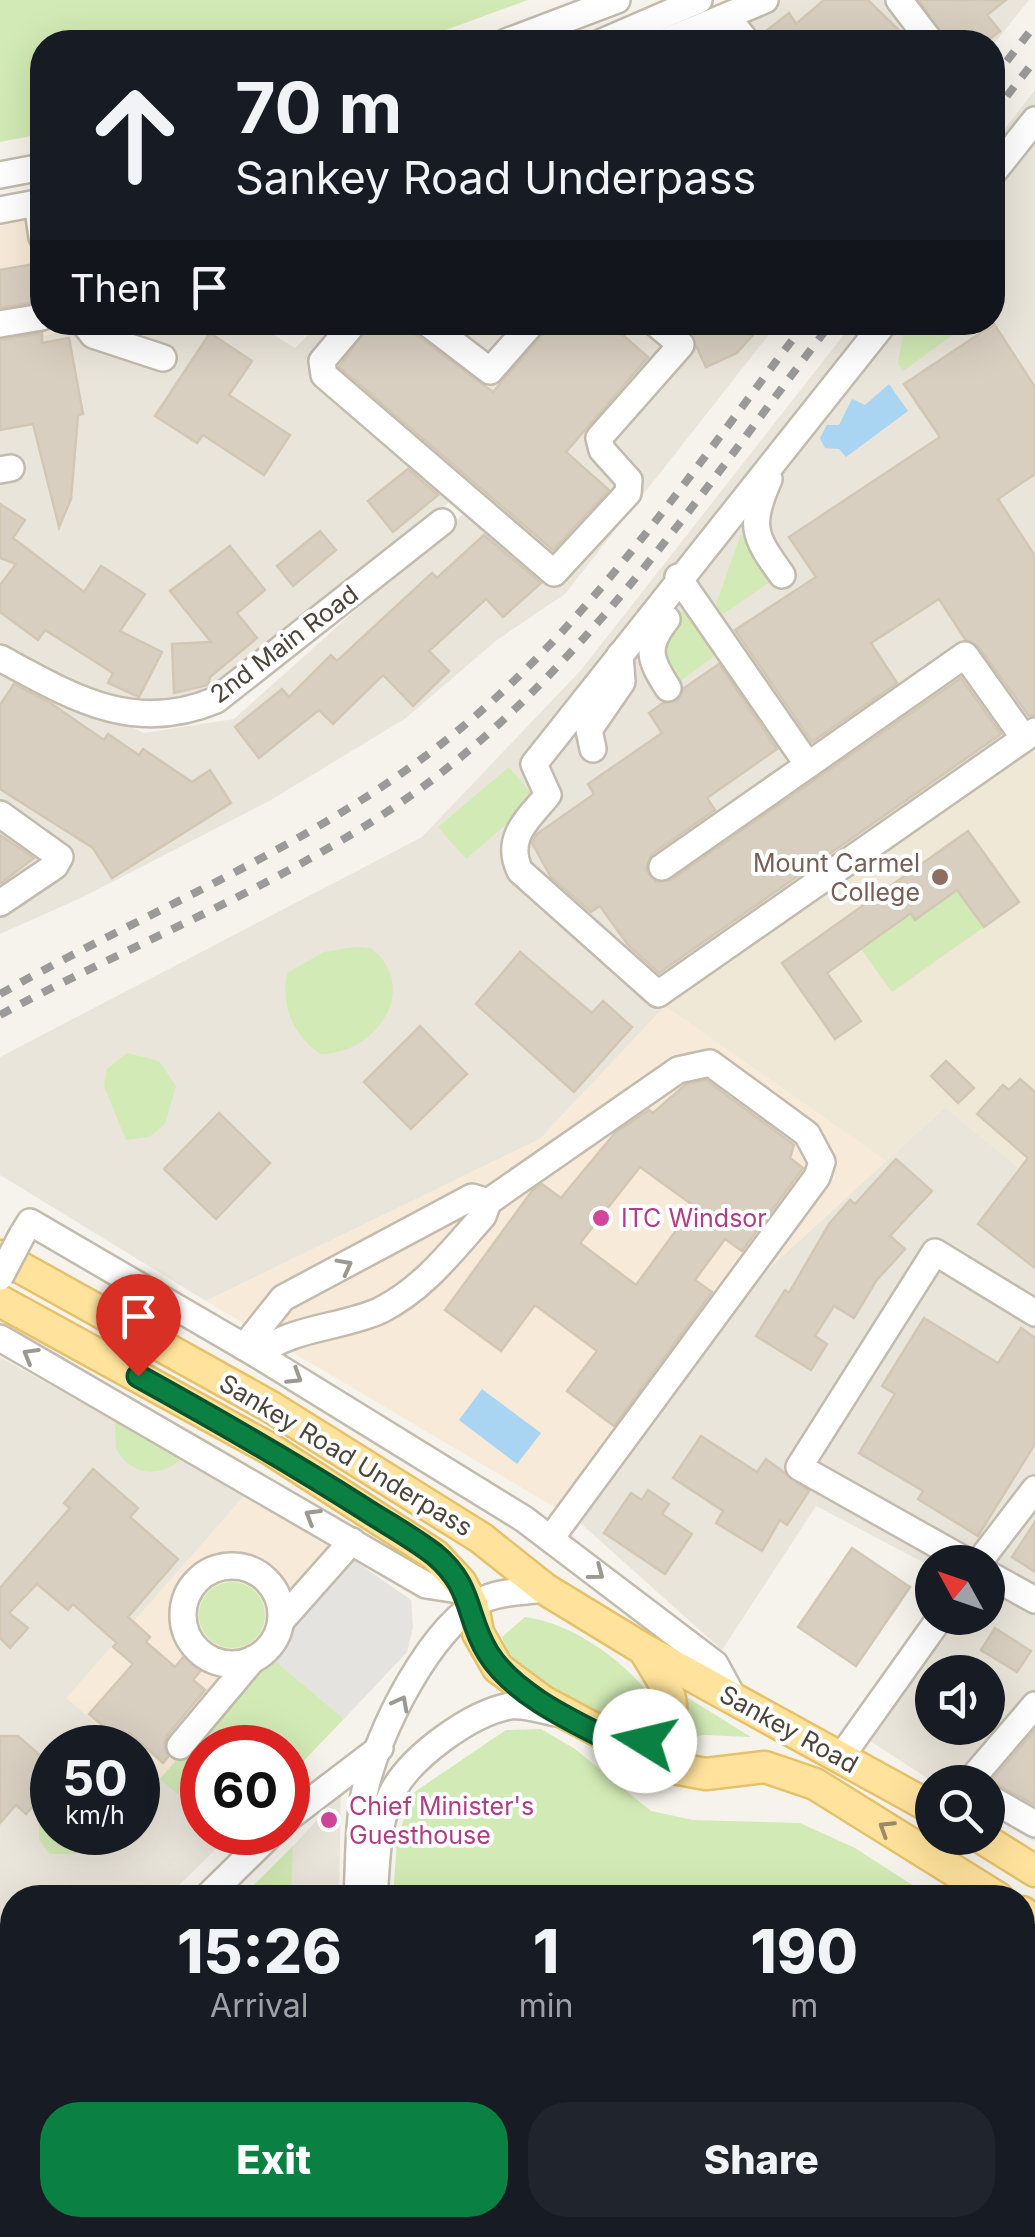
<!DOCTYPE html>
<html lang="en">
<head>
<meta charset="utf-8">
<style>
  :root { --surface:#171b24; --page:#20242c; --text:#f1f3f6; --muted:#9ea1a6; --accent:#0b8043 }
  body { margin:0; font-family:Inter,sans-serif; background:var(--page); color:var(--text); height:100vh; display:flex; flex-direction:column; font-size:38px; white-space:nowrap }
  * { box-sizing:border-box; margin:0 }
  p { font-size:32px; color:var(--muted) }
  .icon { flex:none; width:55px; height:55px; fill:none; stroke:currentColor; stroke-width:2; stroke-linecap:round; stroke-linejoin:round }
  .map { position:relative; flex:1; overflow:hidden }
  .details { position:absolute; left:0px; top:1885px; width:1035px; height:352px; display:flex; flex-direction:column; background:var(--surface); border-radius:40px 40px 0 0; box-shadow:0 10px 40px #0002 }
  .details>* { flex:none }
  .guide { position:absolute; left:30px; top:30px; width:975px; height:305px; border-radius:40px; box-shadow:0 10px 40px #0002; background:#171b24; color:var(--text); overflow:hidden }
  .needle { width:65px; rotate:310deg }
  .controls { position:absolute; left:915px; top:1545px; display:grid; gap:20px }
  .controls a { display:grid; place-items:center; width:90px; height:90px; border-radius:50%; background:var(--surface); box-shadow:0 10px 40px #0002; font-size:50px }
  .speed { position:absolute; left:30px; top:1725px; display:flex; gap:20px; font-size:50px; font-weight:700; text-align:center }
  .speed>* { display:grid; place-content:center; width:130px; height:130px; border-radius:50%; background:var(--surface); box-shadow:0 10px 40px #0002; line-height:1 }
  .speed small { font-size:25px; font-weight:400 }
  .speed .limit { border:15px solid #d22; background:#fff; color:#111 }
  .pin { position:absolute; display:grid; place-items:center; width:85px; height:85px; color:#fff; margin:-102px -42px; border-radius:50% 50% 50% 0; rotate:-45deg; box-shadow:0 0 10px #0007 }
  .pin .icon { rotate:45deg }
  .me { position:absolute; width:110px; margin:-55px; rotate:279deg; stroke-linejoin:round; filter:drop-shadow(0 0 8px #0008) }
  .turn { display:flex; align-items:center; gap:35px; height:210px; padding:0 40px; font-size:45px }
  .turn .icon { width:130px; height:130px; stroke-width:2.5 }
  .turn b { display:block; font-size:70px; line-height:85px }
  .then { display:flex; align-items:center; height:95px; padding:0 40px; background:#0003; gap:20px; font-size:38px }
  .eta { display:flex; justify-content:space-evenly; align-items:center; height:170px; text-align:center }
  .eta b { font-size:60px; font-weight:800; line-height:70px }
  .primary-button { display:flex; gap:20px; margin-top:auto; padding:20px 40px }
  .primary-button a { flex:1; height:115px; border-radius:40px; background:var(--accent); color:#fff; font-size:40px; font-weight:800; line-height:115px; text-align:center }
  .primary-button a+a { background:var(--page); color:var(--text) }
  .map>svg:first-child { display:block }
</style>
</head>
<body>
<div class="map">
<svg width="1035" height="2237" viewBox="0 0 1035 2237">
  <rect width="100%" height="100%" fill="#f6f3ec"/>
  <g fill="#eae5da" fill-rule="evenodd">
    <polygon points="779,0 1029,0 993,45 680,42"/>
    <polygon points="1035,90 1035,741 665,1006 540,1139 206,1301 0,1175 0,1057 422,837 581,670 853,323 992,322 993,144"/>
    <polygon points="103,322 255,323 295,348 320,323 778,323 565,594 497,640 406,718 271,800 83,897 0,934 0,661 144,733 234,719 471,507 457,495 223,703 147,719 16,655 0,642 0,346"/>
    <path d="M945 1107 1035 1181V1842L988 1814V1782H933L870 1741 959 1618H988V1562H932V1567L816 1506 722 1650 578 1521 763 1274ZM932 1672H988V1728H932Z"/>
    <polygon points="0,1357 246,1494 67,1698 124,1747 52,1748 52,1832 138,1832 138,1759 202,1815 202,1832 228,1837 167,1897 12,1898 12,2047 0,2058"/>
    <polygon points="341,1794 339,1897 242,1898 293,1846"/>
    <polygon points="12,2117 12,2225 392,2225 396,2237 0,2237 0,2127"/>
  </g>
  <g fill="#f7ead8">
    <polygon points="42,217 42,322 66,323 67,331 0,346 0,226"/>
    <polygon points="665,1006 886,1161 763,1274 578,1521 206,1301 540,1139"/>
    <polygon points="246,1494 411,1600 413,1627 407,1652 288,1777 288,1748 202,1748 202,1815 138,1759 138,1748 124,1747 66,1698"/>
  </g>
  <polygon fill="#efe8d6" points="1035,741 1035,1181 945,1107 886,1161 665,1006"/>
  <g fill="#d2eab5">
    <polygon points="0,0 528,0 413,42 42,42 42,134 0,142"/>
    <polygon points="905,323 905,322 969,323 903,371 898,364"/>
    <polygon points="741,534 774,579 722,615 716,604"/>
    <path d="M688 603 721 651 675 685C660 646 663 637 688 603Z"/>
    <polygon points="509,767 536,799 466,859 438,827"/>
    <polygon points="957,890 984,927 892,992 861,949 911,913 916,920"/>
    <path d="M355 947 371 948C422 988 375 1055 320 1054 292 1033 281 1007 287 973L324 952Z"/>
    <polygon points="127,1053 159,1061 176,1086 165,1124 149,1137 126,1140 104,1086 107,1069"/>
    <path d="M115 1422 182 1458C161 1479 131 1476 116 1449Z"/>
    <circle cx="232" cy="1615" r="33"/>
    <path d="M525 1617C574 1623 633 1666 659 1708L652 1724 636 1731 620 1725C582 1704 515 1681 502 1637Z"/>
    <polygon points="267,1654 344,1719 288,1777 288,1748 202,1748 202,1815 160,1779"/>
    <polygon points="688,1698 751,1737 704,1735 675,1741 687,1717"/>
    <polygon points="541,1729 575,1749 651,1811 693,1820 800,1823 855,1848 931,1897 393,1897 397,1839 413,1793 506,1730"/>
    <polygon points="52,1808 52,1832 90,1833 76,1854 50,1854 39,1840 39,1822"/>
    <polygon points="293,1846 291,1897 242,1897"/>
    <polygon points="1023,1956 1035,1964 1035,2237 434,2237 430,2225 1022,2225"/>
  </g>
  <polygon fill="#e5e3e0" points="352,1559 411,1600 413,1627 407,1652 344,1719 267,1654"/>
  <g fill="#a9d4f2">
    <polygon points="889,384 908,411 846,457 839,449 825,448 820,438 827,425 839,425 852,399 865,405"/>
    <polygon points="482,1389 541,1433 517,1464 459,1420"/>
  </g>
  <g fill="#d8cfc1" stroke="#d3c7b4" stroke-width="2.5" fill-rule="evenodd">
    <polygon points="824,0 868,0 911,42 763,42 761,35 789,13 796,24"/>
    <polygon points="919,0 1006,0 987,15 1000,31 986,42 947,42"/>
    <polygon points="40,263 42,301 0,308 0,270"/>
    <polygon points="371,322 410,322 416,335 493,392 553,322 608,322 648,357 566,452 609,490 553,550 339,367"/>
    <polygon points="685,322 764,322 737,353 706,367"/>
    <polygon points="994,324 1035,387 1035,474 998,499 1035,556 1035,715 1029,716 978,646 965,639 939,599 871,643 897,683 812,742 735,630 816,577 789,537 940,437 904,384"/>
    <polygon points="42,333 42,343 69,338 83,414 78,415 71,499 59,527 33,424 0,430 0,340"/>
    <polygon points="210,333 252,361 229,395 290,435 264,475 203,435 197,443 155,416"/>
    <polygon points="408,469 438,495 393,532 368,501"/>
    <polygon points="0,504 25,520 13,538 84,592 101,566 145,594 120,631 162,652 139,697 108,683 113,673 45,630 38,640 0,612 0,585 16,564 0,558"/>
    <polygon points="320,531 336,550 293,586 277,566"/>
    <polygon points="484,535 541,583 503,617 486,599 429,651 449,671 413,706 383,675 333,724 319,710 259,758 235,727 282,689 289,697 331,655 337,661 432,573 437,578"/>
    <polygon points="230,546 265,590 237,613 257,638 210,677 208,685 174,693 172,644 211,642 170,591"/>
    <polygon points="719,664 777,749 707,798 715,810 652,854 646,869 656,882 671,880 961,678 1001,734 659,973 628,945 600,906 591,912 551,877 532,843 537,834 594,794 588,784 662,733 649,713 663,703 677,701 684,688"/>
    <polygon points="14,684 52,704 104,740 108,734 139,755 143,749 192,782 210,770 231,803 112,878 93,848 0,789 0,705"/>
    <polygon points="968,831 1019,902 984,927 957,890 915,920 911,913 827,973 861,1021 835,1039 782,963"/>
    <polygon points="0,835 34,858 1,883 0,883"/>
    <polygon points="520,952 592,1013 603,1001 632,1027 574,1092 476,1004"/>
    <polygon points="420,1026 467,1074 411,1129 364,1082"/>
    <polygon points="946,1061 974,1088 958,1103 931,1076"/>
    <polygon points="1020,1079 1035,1092 1035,1268 978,1224 1028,1158 977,1114 1003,1085 1009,1090"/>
    <path d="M706 1080 794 1145 790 1158 803 1168 742 1251 725 1239 695 1280 712 1292 614 1426 567 1391 597 1351 535 1305 501 1351 445 1310 532 1191 542 1184 561 1198 615 1133 649 1110 653 1113 685 1085ZM640 1167 694 1206 636 1285 580 1243Z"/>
    <polygon points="219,1113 270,1163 216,1219 164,1169"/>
    <polygon points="896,1159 932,1191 890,1236 905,1249 876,1281 854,1318 834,1306 815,1336 827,1344 811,1370 756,1336 785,1290 789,1293 829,1224 850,1200 855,1204"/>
    <polygon points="924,1318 998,1363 1021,1328 1035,1338 1035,1444 978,1536 918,1499 923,1491 859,1453 895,1394 882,1386"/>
    <polygon points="701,1436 757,1472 766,1459 809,1491 787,1525 780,1520 762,1551 716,1523 723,1511 673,1478"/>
    <polygon points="93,1469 138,1508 130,1517 178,1559 128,1617 150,1637 146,1642 175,1667 191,1648 208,1662 193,1680 205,1690 167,1736 164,1744 168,1757 163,1763 130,1733 122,1742 89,1714 133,1664 113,1647 117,1643 73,1604 68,1610 37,1584 9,1613 28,1628 10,1648 0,1638 0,1588 70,1508 64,1503"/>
    <polygon points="648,1490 669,1504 662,1514 692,1534 665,1574 604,1533 631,1493 642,1500"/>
    <polygon points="1035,1522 1035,1572 1012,1557"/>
    <polygon points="852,1548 910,1587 856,1666 798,1627"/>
    <polygon points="995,1628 1031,1651 1017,1672 981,1650"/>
    <polygon points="1035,1730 1035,1805 991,1781"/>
    <polygon points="0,1736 18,1736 51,1765 30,1789 40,1798 26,1814 16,1805 0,1823"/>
  </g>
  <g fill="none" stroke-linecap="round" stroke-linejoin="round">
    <defs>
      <g id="minor">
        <polyline points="899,0 931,42"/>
        <polyline points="728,18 747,42"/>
        <polyline points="506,42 617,0"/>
        <polyline points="602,42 699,0"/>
        <polyline points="664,42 765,0"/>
        <polyline points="992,174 1035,120"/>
        <polyline points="0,175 42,167"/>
        <polyline points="37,203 42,237"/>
        <polyline points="0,210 42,202"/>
        <polyline points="83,322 93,335 163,358"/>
        <polyline points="355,322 322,361 324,375 554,573 628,493 629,480 602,450 599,438 681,345 654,322"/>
        <polyline points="426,322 490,371 533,322"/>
        <path d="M885 322 534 764 548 795C528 819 504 838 520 871L658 994 1035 731"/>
        <polyline points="0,324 42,317"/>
        <polyline points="0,470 11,468"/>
        <path d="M769 479C749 526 753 535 782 575"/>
        <path d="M667 619C645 647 649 659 668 688"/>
        <path d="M0 658C72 697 134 735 216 700L442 522"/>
        <polyline points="593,749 589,730 622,682 620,655"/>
        <polyline points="808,765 965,655 1024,738"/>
        <polyline points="0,814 60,857 55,866 0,903"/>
        <polyline points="662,867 808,765 678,577"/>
        <polyline points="488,1202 678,1070 710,1063 807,1134 822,1162 817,1177 551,1538"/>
        <polyline points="22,1235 30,1222 258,1355 524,1519 715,1664 734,1699"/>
        <polyline points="0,1338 426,1585 465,1591"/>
        <path d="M244 1347 283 1298 472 1197 488 1202 483 1216C451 1252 424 1288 381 1310 343 1328 289 1327 258 1355"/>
        <polyline points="968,1562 799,1467 935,1252 1035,1313"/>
        <polyline points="979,1562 1035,1489"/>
        <circle cx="232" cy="1615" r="49"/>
        <polyline points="988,1574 1035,1600"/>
        <polyline points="281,1621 352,1541"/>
        <polyline points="180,1746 253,1659"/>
        <polyline points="841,1757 940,1618"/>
        <polyline points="969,1782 1035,1705"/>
        <polyline points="988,1797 1035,1824"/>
        <polyline points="288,1818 380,1748"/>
        <polyline points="206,1898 273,1832"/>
        <path d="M357 1898C359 1862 358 1825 365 1790 377 1734 431 1624 485 1599 503 1591 525 1592 545 1589"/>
        <path d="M374 1898C377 1862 376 1824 393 1791 412 1756 471 1713 510 1706 524 1704 542 1710 555 1713"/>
        <polyline points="0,2094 12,2083"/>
        <polyline points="410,2225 414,2237"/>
      </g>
      <g id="major">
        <polyline points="0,1256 271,1407 481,1538 545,1589 645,1650 932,1808"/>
        <polyline points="0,1301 270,1449 435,1555 461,1583 473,1606 478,1633 498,1668 544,1702 667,1767 706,1774 765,1767 815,1784 998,1898"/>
        <path d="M626 1747 664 1734C682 1703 663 1682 646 1653"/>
        <polyline points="982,1838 1035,1871"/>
        <polyline points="1022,1912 1035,1920"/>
      </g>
    </defs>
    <use href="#minor" stroke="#c2bbae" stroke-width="30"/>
    <use href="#major" stroke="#e6c16a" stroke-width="35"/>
    <use href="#minor" stroke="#fff" stroke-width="25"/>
    <use href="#major" stroke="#ffe39c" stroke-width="30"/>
    <g stroke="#9a9a9a" stroke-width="8" stroke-dasharray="12 12" stroke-linecap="butt">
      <polyline points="992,80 1035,25"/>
      <polyline points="992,115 1035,60"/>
      <path d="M0 994C147 911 306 849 440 745 588 630 693 469 806 322"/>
      <path d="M0 1015C146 936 322 870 451 765 603 643 714 475 832 322"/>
    </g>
    <defs>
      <polyline id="minor-bridge" points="0,1277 22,1235"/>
    </defs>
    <use href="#minor-bridge" stroke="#c2bbae" stroke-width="30" stroke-linecap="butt"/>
    <use href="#minor-bridge" stroke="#fff" stroke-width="25"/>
  </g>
  <defs><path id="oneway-chevron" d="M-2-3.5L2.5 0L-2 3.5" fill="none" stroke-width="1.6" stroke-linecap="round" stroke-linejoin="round" transform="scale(2.5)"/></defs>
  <g stroke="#9c9892">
    <use href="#oneway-chevron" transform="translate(345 1266) rotate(-28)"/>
    <use href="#oneway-chevron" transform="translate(30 1355) rotate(-150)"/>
    <use href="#oneway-chevron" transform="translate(295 1377) rotate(32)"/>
    <use href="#oneway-chevron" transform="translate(312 1516) rotate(-149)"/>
    <use href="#oneway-chevron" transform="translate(597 1573) rotate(37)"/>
    <use href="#oneway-chevron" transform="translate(401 1703) rotate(-62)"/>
  </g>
  <use stroke="#9c8c66" href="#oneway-chevron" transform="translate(886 1828) rotate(-148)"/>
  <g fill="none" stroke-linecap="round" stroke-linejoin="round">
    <defs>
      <path id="route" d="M138 1376C214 1418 289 1461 363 1508 386 1523 412 1537 434 1554 474 1587 465 1616 488 1653 515 1697 581 1725 626 1748L645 1741"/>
    </defs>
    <use href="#route" stroke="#07532c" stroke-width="25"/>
    <use href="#route" stroke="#0b8043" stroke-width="18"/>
  </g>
  <circle fill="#8d6e63" stroke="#fff" stroke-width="4" cx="940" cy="877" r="10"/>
  <g fill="#d1479c" stroke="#fff" stroke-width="4">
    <circle cx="601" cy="1218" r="10"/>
    <circle cx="329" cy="1820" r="10"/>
  </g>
  <g text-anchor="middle" stroke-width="8" stroke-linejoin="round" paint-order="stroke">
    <g font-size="25" fill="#4b4439" stroke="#fff">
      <text transform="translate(284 644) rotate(-37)" y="9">2nd Main Road</text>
      <text transform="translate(346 1455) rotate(31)" y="9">Sankey Road Underpass</text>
      <text transform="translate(789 1729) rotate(29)" y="9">Sankey Road</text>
    </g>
    <g font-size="25" fill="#785e54" stroke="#fff" text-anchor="end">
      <text x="920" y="872">Mount Carmel<tspan x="920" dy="29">College</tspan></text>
    </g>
    <g font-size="25" fill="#b23c85" stroke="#fff" text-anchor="start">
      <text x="621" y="1227">ITC Windsor</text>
      <text x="349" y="1815">Chief Minister's<tspan x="349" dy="29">Guesthouse</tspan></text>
    </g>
  </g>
</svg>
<div class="controls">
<a><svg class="needle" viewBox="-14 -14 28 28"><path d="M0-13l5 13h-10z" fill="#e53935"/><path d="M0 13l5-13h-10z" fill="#9ea1a6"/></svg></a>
<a><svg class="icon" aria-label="sound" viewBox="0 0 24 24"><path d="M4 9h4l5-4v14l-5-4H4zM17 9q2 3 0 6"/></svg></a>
<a><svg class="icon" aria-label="search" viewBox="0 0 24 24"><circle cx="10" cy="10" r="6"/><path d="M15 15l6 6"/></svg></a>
</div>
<div class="speed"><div>50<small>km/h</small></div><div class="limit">60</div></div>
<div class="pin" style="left:138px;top:1376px;background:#d93025"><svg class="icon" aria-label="arrive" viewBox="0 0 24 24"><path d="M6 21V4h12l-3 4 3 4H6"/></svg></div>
<svg class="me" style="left:645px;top:1741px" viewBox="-20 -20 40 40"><circle r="19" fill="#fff"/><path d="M0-13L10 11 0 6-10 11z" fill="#0b8043"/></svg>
<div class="guide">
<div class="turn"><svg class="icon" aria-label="ahead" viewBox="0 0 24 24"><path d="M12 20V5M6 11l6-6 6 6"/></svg><div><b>70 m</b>Sankey Road Underpass</div></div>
<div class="then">Then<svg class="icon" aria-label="arrive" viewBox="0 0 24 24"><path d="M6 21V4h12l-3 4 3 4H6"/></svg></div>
</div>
<section class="details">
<div class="eta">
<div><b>15:26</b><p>Arrival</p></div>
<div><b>1</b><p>min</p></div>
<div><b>190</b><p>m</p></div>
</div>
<div class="primary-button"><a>Exit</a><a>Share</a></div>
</section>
</div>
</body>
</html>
